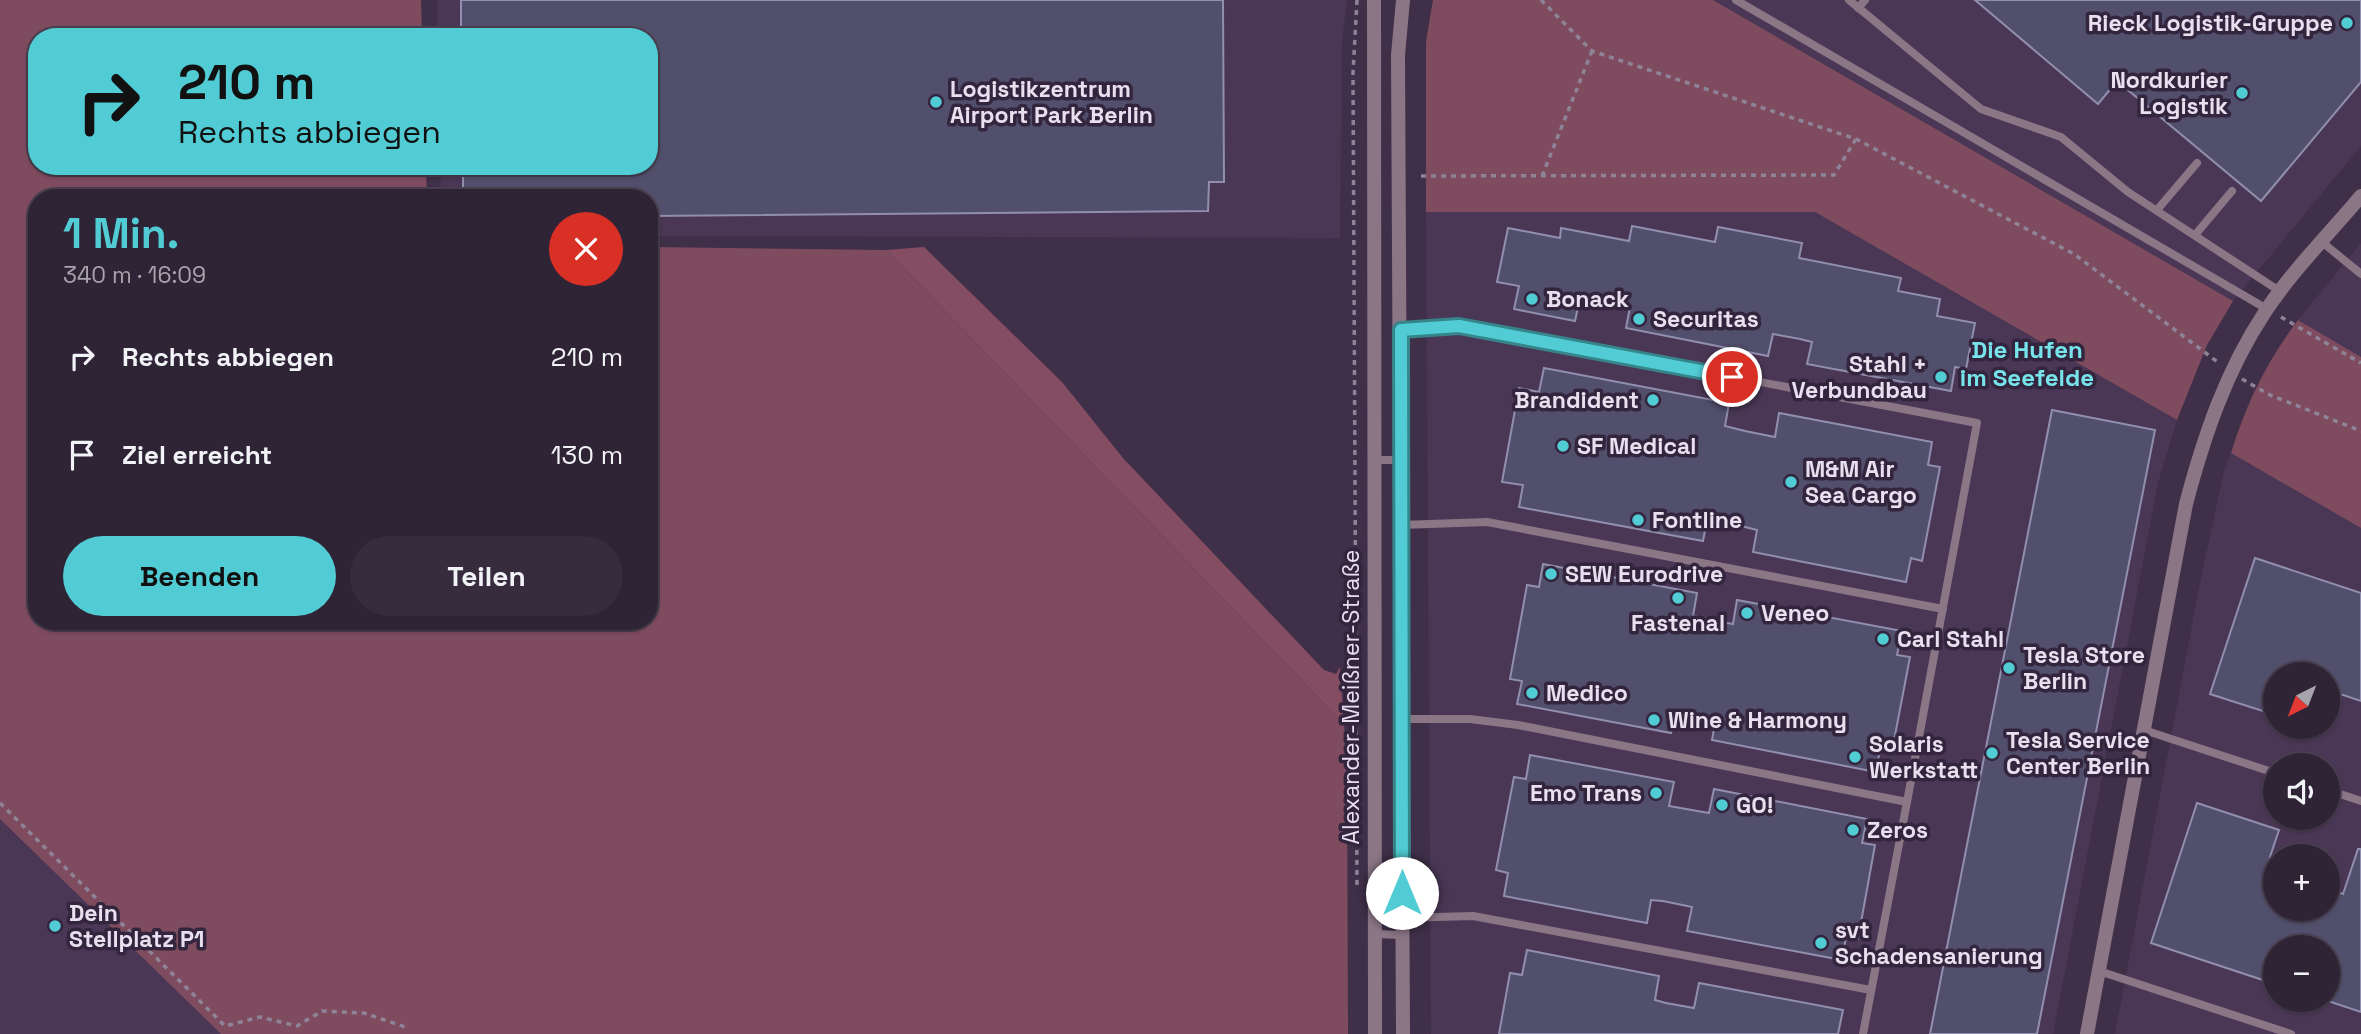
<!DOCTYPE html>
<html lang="de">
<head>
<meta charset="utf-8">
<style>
  :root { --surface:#2f2336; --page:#372b3e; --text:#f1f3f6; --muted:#a7a4ad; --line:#4a4051; --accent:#51ccd4 }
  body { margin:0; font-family:"Space Grotesk",sans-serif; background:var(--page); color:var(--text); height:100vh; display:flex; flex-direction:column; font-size:26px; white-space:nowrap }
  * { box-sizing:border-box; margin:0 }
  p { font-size:23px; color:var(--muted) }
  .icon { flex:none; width:38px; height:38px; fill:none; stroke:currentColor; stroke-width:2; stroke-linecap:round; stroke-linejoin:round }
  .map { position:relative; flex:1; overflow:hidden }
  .details { position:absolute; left:28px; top:189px; width:630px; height:441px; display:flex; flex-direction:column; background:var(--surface); border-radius:28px; box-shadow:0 2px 5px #0004,0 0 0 2px var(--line) }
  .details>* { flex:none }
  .hud { position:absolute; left:28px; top:28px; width:630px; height:147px; border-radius:28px; box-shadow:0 2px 5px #0004,0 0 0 2px var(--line); background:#51ccd4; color:#111; overflow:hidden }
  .needle { width:46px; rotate:222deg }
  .buttons { position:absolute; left:2263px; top:662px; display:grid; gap:14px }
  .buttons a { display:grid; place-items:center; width:77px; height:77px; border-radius:50%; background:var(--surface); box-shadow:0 2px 5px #0004,0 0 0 2px var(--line); font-size:35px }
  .pin { position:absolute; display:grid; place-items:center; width:60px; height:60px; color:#fff; margin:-30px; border:4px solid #fff; border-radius:50%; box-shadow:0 2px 7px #0007 }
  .me { position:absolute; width:77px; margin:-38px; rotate:0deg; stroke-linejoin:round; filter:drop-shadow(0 0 5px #0008) }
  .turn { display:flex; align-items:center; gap:24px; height:147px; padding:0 35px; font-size:32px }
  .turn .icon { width:91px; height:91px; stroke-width:2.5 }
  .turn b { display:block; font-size:49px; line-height:60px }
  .round { display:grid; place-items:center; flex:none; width:74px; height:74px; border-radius:37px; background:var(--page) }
  .headline { display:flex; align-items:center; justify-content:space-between; height:119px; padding:0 35px }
  h1 { font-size:42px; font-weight:600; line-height:52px; color:var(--accent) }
  .action { display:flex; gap:14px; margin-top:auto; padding:14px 35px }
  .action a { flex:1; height:80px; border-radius:42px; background:var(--accent); color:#111; font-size:28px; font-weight:600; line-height:80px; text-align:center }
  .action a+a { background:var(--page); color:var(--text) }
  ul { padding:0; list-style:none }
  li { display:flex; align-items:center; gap:21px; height:98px; padding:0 35px }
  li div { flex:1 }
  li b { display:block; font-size:26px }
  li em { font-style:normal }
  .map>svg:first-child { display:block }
</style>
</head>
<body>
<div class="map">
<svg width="2361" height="1034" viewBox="0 0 2361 1034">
  <rect width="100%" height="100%" fill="#3f2f48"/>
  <g fill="#4a3756" fill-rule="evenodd">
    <polygon points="437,0 1347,0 1342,42 1340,238 649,236 649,198 441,198 440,166 649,166 649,37 438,37"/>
    <polygon points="1713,0 2361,0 2361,146 2233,301"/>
    <polygon points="1426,212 1815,212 2177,420 2158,483 2053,1034 1431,1034"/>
    <polygon points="2361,243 2361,357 2298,320"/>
    <path d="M2231 453 2361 528V1034H2115L2200 583 2224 471ZM2275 674H2328V726H2275ZM2275 765H2328V817H2275ZM2275 856H2328V908H2275ZM2275 947H2328V999H2275Z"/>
    <polygon points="0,819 221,1034 0,1034"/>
  </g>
  <g fill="#7f4c5f">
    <polygon points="0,0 421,0 422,37 37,37 37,166 426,166 427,198 37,198 37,621 649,621 649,247 886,250 1344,724 1347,766 1348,1034 221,1034 0,819"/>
    <polygon points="1433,0 1713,0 2233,301 2207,345 2177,420 1815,212 1426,212 1426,42"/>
    <path d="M2298 320 2361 357V528L2231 453C2246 404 2267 361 2298 320Z"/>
  </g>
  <polygon fill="#844d62" points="924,247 1062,382 1123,458 1324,670 1336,674 1340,667 1344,724 886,250"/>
  <g fill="#524f6c" stroke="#918eae" stroke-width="2">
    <polygon points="461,0 1223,0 1224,182 1209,182 1208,211 649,216 649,198 497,198 497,192 463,190 463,166 649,166 649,37 461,37"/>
    <polygon points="1975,0 2361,0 2361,82 2261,201 2117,81 2098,104"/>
    <polygon points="1632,226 1715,242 1718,227 1802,243 1799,258 1901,278 1898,291 1940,299 1937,316 1975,323 1966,369 1955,367 1951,391 1807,364 1812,342 1800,339 1773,334 1768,356 1626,328 1630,307 1602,302 1580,298 1575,321 1514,309 1519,286 1497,282 1508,228 1560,238 1561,228 1629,241"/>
    <polygon points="1544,368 1729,403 1725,426 1745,431 1775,437 1779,413 1932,442 1928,465 1940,467 1922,561 1911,558 1906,582 1753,552 1757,530 1745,527 1707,520 1703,541 1519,507 1523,485 1502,482 1519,388 1539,392"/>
    <polygon points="2052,410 2155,430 2037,1034 1930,1034"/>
    <polygon points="2255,558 2361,593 2361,701 2328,690 2328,674 2275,674 2275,715 2210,694"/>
    <polygon points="1543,564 1697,593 1693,616 1722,622 1733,624 1737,600 1902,631 1897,655 1910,657 1892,751 1880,749 1876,772 1712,740 1716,718 1686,712 1676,711 1671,733 1517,704 1522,681 1510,679 1527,585 1539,587"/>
    <polygon points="1530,755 1674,782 1669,806 1709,813 1714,789 1867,819 1862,843 1875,845 1858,939 1846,937 1842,960 1687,931 1692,907 1663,901 1651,900 1647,923 1504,896 1508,873 1496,870 1514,777 1526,779"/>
    <polygon points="2197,803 2279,830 2266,869 2275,872 2275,908 2328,908 2328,889 2343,894 2358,849 2361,849 2361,1012 2328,1001 2328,947 2275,947 2275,984 2151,943"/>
    <polygon points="1527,950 1659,976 1655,1000 1666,1003 1694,1008 1699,983 1843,1010 1838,1034 1499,1034 1510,973 1522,975"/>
  </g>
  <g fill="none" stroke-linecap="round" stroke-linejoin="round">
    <g stroke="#8f8397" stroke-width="3.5" stroke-dasharray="5 5" stroke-linecap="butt">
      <polyline points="1357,0 1353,73 1357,887"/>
      <polyline points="1541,0 1592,51 1856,139 2074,254 2219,363"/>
      <polyline points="1421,176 1834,175 1856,139"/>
      <polyline points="1542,176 1592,51"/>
      <polyline points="2281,317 2361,363"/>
      <polyline points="2242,379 2270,395 2361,431"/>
      <polyline points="0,803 225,1026 260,1017 297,1026 322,1011 364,1013 408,1028"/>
    </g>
    <g stroke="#8b7686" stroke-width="8">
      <polyline points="1736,0 2267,309"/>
      <polyline points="1849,0 1981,109 2061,137 2128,192 2281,292"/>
      <polyline points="1858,8 1865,0"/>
      <polyline points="2157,210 2197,163"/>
      <polyline points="2195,235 2232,191"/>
      <polyline points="2322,242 2361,274"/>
      <polyline points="1401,330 1459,325 1977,423 1907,802"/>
      <polyline points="1374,460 1400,460"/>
      <polyline points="1401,525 1487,522 1943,609"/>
      <polyline points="1401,719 1470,719 1518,725 1907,802 1863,1034"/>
      <polyline points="2144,730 2275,773"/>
      <polyline points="2328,790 2361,801"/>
      <polyline points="1402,918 1473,916 1871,990"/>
      <polyline points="1374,934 1402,935"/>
      <polyline points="2099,971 2291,1034"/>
    </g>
    <g stroke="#8b7686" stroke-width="14">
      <polyline points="1374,0 1375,1034"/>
      <polyline points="1403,1034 1398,55 1403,0"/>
      <path d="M2087 1034 2186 504C2204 436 2226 371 2265 312 2292 271 2329 234 2361 196"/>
    </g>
  </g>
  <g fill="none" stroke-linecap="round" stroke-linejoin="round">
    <defs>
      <polyline id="route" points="1402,893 1401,330 1459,326 1732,377"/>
    </defs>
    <use href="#route" stroke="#35858a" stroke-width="18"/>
    <use href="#route" stroke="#51ccd4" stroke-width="12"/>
  </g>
  <g fill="#51ccd4" stroke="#34253e" stroke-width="2.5">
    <circle cx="2347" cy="23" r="7"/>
    <circle cx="2242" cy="93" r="7"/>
    <circle cx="936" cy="102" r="7"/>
    <circle cx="1532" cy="299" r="7"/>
    <circle cx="1639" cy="319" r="7"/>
    <circle cx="1941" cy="377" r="7"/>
    <circle cx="1653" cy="400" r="7"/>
    <circle cx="1563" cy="446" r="7"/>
    <circle cx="1791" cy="482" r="7"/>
    <circle cx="1638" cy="520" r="7"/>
    <circle cx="1551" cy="574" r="7"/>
    <circle cx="1678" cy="598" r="7"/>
    <circle cx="1747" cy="613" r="7"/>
    <circle cx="1883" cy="639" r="7"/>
    <circle cx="2009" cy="668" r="7"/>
    <circle cx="1532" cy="693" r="7"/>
    <circle cx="1654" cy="720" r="7"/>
    <circle cx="1992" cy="753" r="7"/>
    <circle cx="1855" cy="757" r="7"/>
    <circle cx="1656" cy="793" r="7"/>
    <circle cx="1722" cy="805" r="7"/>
    <circle cx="1853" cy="830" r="7"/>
    <circle cx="55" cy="926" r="7"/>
    <circle cx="1821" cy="943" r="7"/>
  </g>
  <g text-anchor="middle" stroke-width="7" stroke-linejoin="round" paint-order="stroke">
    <g font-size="23" font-weight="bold" fill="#e8dfef" stroke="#34253e" text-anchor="start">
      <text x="2333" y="31" text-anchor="end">Rieck Logistik-Gruppe</text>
      <text x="2228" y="88" text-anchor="end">Nordkurier<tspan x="2228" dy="26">Logistik</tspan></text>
      <text x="950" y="97">Logistikzentrum<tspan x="950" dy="26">Airport Park Berlin</tspan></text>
      <text x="1546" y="307">Bonack</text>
      <text x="1653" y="327">Securitas</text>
      <text x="1927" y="372" text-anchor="end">Stahl +<tspan x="1927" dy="26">Verbundbau</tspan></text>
      <text x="1639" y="408" text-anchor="end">Brandident</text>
      <text x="1577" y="454">SF Medical</text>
      <text x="1805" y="477">M&amp;M Air<tspan x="1805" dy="26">Sea Cargo</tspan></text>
      <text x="1652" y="528">Fontline</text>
      <text x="1565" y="582">SEW Eurodrive</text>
      <text x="1761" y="621">Veneo</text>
      <text x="1678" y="631" text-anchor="middle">Fastenal</text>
      <text x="1897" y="647">Carl Stahl</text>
      <text x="2023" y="663">Tesla Store<tspan x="2023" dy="26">Berlin</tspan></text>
      <text x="1546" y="701">Medico</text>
      <text x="1668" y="728">Wine &amp; Harmony</text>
      <text x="2006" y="748">Tesla Service<tspan x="2006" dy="26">Center Berlin</tspan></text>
      <text x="1869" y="752">Solaris<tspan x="1869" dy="26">Werkstatt</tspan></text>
      <text x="1642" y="801" text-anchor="end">Emo Trans</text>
      <text x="1736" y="813">GO!</text>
      <text x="1867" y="838">Zeros</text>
      <text x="69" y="921">Dein<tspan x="69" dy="26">Stellplatz P1</tspan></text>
      <text x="1835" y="938">svt<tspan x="1835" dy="26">Schadensanierung</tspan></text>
    </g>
    <g font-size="23" fill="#e8dfef" stroke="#34253e">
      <text transform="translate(1351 697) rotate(-90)" y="8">Alexander-Meißner-Straße</text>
    </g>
    <g font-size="24" font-weight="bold" fill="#77e3ea" stroke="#34253e">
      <text x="2027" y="358">Die Hufen<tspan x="2027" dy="28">im Seefelde</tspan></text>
    </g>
  </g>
</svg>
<div class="buttons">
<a><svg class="needle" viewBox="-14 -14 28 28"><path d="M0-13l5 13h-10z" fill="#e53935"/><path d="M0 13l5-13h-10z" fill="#a7a4ad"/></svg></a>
<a><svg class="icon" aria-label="sound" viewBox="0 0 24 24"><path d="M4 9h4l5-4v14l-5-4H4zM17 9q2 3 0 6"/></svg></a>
<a>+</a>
<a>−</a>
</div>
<div class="pin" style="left:1732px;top:377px;background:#d93025"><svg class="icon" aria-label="arrive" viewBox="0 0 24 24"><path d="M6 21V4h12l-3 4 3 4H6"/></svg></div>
<svg class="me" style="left:1402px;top:893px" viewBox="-20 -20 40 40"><circle r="19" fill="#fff"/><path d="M0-13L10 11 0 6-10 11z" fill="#51ccd4"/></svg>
<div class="hud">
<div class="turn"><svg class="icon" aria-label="right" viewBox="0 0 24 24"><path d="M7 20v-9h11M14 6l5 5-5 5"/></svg><div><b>210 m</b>Rechts abbiegen</div></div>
</div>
<section class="details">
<div class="headline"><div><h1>1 Min.</h1><p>340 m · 16:09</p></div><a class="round" style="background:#d93025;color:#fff"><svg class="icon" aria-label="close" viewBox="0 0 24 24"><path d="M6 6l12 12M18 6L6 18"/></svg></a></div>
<ul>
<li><svg class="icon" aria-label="right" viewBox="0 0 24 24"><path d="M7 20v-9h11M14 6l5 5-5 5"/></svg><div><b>Rechts abbiegen</b></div><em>210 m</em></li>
<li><svg class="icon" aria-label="arrive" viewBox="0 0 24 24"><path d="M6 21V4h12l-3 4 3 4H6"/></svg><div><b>Ziel erreicht</b></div><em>130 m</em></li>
</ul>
<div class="action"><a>Beenden</a><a>Teilen</a></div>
</section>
</div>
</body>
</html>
